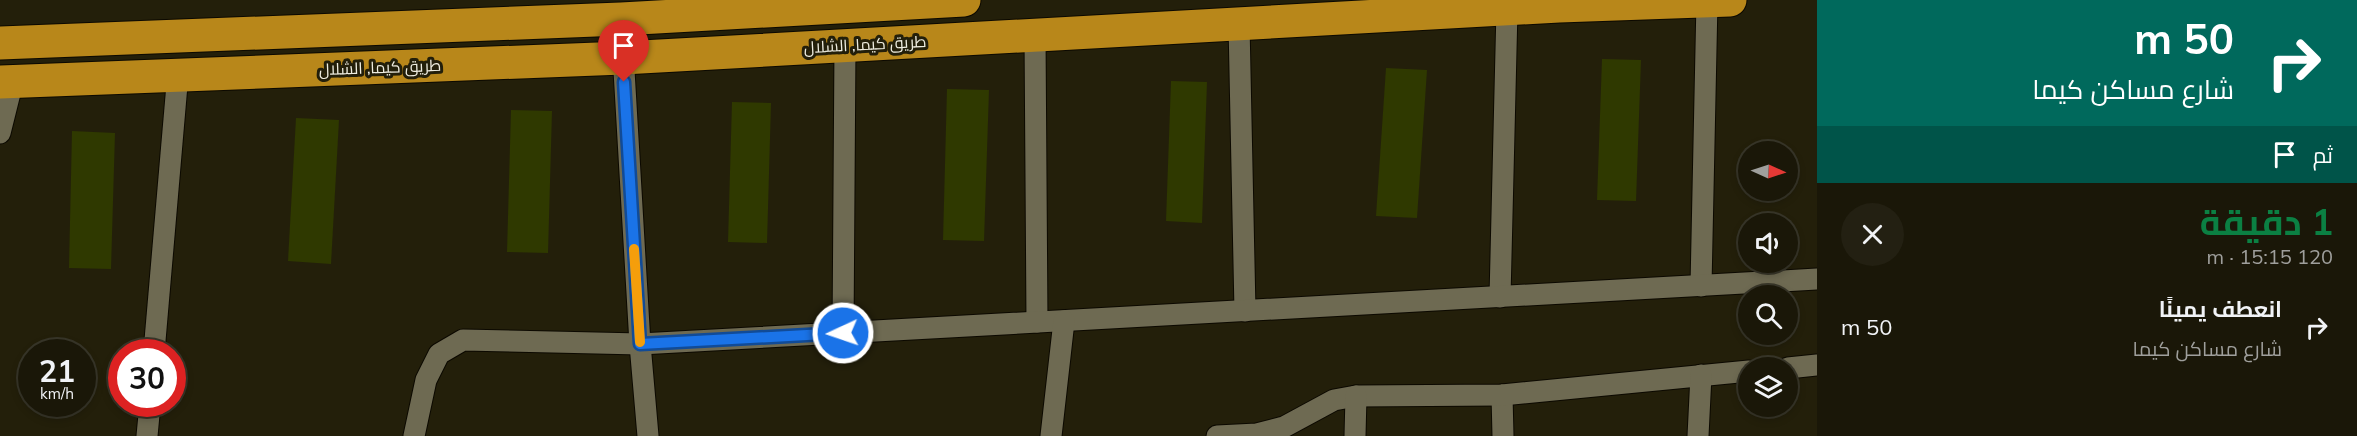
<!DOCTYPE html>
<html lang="ar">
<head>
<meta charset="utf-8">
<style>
  :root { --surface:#1a1708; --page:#232012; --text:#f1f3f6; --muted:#9f9f9c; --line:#383629; --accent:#0b8043 }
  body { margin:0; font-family:Mulish,Cairo,sans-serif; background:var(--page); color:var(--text); direction:rtl; height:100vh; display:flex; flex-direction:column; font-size:22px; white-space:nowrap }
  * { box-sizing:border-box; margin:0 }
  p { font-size:20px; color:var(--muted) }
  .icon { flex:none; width:33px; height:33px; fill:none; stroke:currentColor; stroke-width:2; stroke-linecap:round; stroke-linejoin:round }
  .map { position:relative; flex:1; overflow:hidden; direction:ltr }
  .panel { display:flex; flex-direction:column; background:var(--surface); width:540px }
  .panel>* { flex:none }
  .hud { background:#00695c; color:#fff; overflow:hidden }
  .needle { width:39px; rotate:93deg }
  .fabs { position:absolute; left:1738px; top:141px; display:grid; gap:12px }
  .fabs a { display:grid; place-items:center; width:60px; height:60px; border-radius:50%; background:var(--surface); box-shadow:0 3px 9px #0003,0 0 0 2px var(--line); font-size:30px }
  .speed { position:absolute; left:18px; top:339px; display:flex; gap:12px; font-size:30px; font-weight:700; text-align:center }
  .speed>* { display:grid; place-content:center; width:78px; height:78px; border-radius:50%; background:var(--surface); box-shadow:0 3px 9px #0003,0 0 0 2px var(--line); line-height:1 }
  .speed small { font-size:15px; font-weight:400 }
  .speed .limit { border:9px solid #d22; background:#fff; color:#111 }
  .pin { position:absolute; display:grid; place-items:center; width:51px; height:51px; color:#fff; margin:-62px -26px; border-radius:50% 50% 50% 0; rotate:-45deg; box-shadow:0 0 6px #0007 }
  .pin .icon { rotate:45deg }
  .me { position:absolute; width:66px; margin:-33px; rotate:267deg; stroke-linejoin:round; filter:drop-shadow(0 0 4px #0008) }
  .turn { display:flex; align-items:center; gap:21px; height:126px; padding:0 24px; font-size:27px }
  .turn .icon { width:78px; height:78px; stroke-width:2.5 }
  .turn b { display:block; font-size:42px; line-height:51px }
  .then { display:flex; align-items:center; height:57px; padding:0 24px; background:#0003; gap:12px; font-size:22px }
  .round { display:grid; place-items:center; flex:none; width:63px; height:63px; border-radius:32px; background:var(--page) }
  .headline { display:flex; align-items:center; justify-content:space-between; height:102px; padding:0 24px }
  h1 { font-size:36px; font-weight:700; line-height:45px; color:var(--accent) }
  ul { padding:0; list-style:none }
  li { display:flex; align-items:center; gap:18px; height:84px; padding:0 24px }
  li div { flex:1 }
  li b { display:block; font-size:22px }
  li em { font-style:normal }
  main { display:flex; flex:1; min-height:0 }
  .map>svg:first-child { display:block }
</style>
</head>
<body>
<main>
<section class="panel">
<div class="hud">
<div class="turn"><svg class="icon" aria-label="right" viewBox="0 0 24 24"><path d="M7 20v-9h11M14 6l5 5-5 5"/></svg><div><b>50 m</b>شارع مساكن كيما</div></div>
<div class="then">ثم<svg class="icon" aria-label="arrive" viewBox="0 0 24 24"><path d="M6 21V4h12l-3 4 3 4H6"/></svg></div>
</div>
<div class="headline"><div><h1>1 دقيقة</h1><p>120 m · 15:15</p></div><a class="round"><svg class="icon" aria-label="close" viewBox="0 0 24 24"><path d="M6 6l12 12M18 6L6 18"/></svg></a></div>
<ul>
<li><svg class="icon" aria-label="right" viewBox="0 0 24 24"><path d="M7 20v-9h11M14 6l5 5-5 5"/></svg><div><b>انعطف يمينًا</b><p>شارع مساكن كيما</p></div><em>50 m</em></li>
</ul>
</section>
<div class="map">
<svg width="1817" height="436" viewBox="0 0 1817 436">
  <rect width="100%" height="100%" fill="#231f0a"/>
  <g fill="#2f3900">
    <polygon points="1602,59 1641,60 1636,201 1597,200"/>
    <polygon points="1386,68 1427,70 1417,218 1376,216"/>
    <polygon points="1171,81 1207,82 1202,223 1166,221"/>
    <polygon points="947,89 989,90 984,241 943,240"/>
    <polygon points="732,102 771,103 767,243 728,242"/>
    <polygon points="511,110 552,111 548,253 507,252"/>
    <polygon points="296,118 339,120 331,264 288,261"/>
    <polygon points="72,131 115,133 111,269 69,268"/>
  </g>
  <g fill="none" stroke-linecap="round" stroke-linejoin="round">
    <defs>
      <g id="street">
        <polyline points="621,19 640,344 648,436"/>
        <polyline points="1239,24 1245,311"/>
        <polyline points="1035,35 1037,322"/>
        <polyline points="0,133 13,81"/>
        <polyline points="1701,286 1707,1"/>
        <polyline points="1500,297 1507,9"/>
        <polyline points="843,333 845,46"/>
        <polyline points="154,352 178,73"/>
        <polyline points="1788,368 1817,365"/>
        <polyline points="1502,395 1503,436"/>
        <polyline points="147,436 150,404"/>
        <polyline points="414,436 426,380 439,354 463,340 640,344 1817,279"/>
        <polyline points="1051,436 1064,321"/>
        <polyline points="1217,436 1257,434 1284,427 1334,400 1356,396 1502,395 1749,371"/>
        <polyline points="1355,436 1356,396"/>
        <polyline points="1698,436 1701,375"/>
      </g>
      <g id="highway">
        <polyline points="0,43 621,19 964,0"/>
        <polyline points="0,82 623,58 1559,6 1730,0"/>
      </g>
    </defs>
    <use href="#street" stroke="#0c0900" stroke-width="23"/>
    <use href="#highway" stroke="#0c0900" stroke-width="35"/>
    <use href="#street" stroke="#6e6a52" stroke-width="21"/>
    <use href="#highway" stroke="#b8871a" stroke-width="33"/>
  </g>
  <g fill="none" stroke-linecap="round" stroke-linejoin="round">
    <defs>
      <polyline id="route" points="624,82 640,344 843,333"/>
    </defs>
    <use href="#route" stroke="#114b97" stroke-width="15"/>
    <use href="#route" stroke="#1a73e8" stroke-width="10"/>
    <polyline stroke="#f59e0b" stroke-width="10" points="634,249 640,342"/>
  </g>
  <g text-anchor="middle" stroke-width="6" stroke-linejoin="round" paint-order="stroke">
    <g font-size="16" fill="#efede0" stroke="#231f0a">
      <text transform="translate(865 44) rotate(-3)" y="6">طريق كيما, الشلال</text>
      <text transform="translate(380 67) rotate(-2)" y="6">طريق كيما, الشلال</text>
    </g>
  </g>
</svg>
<div class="fabs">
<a><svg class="needle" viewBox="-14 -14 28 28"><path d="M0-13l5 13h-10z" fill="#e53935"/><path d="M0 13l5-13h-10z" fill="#9f9f9c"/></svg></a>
<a><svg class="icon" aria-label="sound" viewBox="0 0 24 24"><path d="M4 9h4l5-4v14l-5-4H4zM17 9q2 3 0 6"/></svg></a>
<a><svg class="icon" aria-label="search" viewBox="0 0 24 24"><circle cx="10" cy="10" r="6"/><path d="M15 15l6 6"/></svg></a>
<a><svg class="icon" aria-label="layers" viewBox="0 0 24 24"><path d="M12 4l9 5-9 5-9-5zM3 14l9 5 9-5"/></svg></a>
</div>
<div class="speed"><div>21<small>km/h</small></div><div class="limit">30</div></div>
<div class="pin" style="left:624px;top:82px;background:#d93025"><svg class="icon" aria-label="arrive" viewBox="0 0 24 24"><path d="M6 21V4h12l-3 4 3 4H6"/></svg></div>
<svg class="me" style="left:843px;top:333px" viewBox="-20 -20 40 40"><circle r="17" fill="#1a73e8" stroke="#fff" stroke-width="3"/><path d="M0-11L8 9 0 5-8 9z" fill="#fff"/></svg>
</div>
</main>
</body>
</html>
